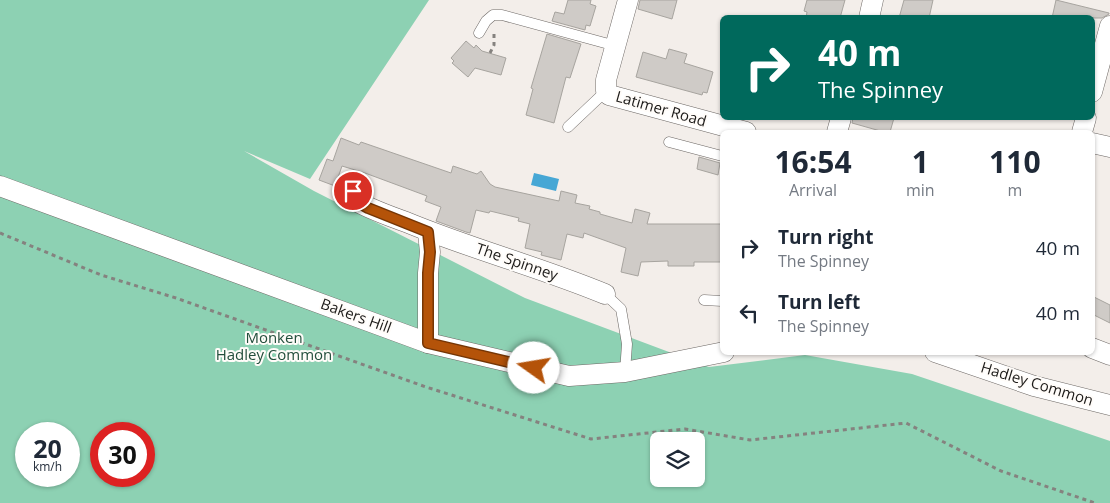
<!DOCTYPE html>
<html lang="en">
<head>
<meta charset="utf-8">
<style>
  :root { --surface:#fff; --page:#f2f2f3; --text:#1f2937; --muted:#747a83 }
  body { margin:0; font-family:"Open Sans",sans-serif; background:var(--page); color:var(--text); height:100vh; display:flex; flex-direction:column; font-size:19px; white-space:nowrap }
  * { box-sizing:border-box; margin:0 }
  p { font-size:16px; color:var(--muted) }
  .icon { flex:none; width:28px; height:28px; fill:none; stroke:currentColor; stroke-width:2; stroke-linecap:round; stroke-linejoin:round }
  .map { position:relative; flex:1; overflow:hidden }
  .side { position:absolute; left:720px; top:130px; width:375px; height:225px; display:flex; flex-direction:column; background:var(--surface); border-radius:8px; box-shadow:0 1px 4px #0004 }
  .side>* { flex:none }
  .banner { position:absolute; left:720px; top:15px; width:375px; height:105px; border-radius:8px; box-shadow:0 1px 4px #0004; background:#00695c; color:#fff; overflow:hidden }
  .tools { position:absolute; left:650px; top:432px; display:grid; gap:10px }
  .tools a { display:grid; place-items:center; width:55px; height:55px; border-radius:8px; background:var(--surface); box-shadow:0 1px 4px #0004; font-size:25px }
  .speed { position:absolute; left:15px; top:422px; display:flex; gap:10px; font-size:25px; font-weight:700; text-align:center }
  .speed>* { display:grid; place-content:center; width:65px; height:65px; border-radius:50%; background:var(--surface); box-shadow:0 1px 4px #0004; line-height:1 }
  .speed small { font-size:12px; font-weight:400 }
  .speed .limit { border:8px solid #d22; background:#fff; color:#111 }
  .pin { position:absolute; display:grid; place-items:center; width:42px; height:42px; color:#fff; margin:-21px; border:2px solid #fff; border-radius:50%; box-shadow:0 1px 5px #0007 }
  .me { position:absolute; width:55px; margin:-28px; rotate:283deg; stroke-linejoin:round; filter:drop-shadow(0 0 4px #0008) }
  .turn { display:flex; align-items:center; gap:18px; height:105px; padding:0 15px; font-size:22px }
  .turn .icon { width:65px; height:65px; stroke-width:2.5 }
  .turn b { display:block; font-size:35px; line-height:42px }
  .eta { display:flex; justify-content:space-evenly; align-items:center; height:85px; text-align:center }
  .eta b { font-size:30px; font-weight:700; line-height:35px }
  ul { padding:0; list-style:none }
  li { display:flex; align-items:center; gap:15px; height:65px; padding:0 15px }
  li div { flex:1 }
  li b { display:block; font-size:19px }
  li em { font-style:normal }
  .map>svg:first-child { display:block }
</style>
</head>
<body>
<div class="map">
<svg width="1110" height="503" viewBox="0 0 1110 503">
  <rect width="100%" height="100%" fill="#f3eeea"/>
  <path fill="#8dd1b3" fill-rule="evenodd" d="M0 0H429L310 179 244 151 314 191 525 298 709 367 805 355 912 374 1110 441V503H0ZM26 434H69V476H26ZM101 434H144V476H101ZM659 441H696V479H659Z"/>
  <polygon fill="#46a7d5" points="534,173 559,179 556,191 531,185"/>
  <g fill="#cfcbc7" stroke="#a7a49f">
    <polygon points="568,0 591,0 590,4 596,6 590,26 586,25 585,30 552,21 555,12 564,14"/>
    <polygon points="640,0 677,0 672,19 638,9"/>
    <polygon points="807,0 845,0 840,18 806,18 807,12 804,11"/>
    <polygon points="904,0 933,0 929,18 899,18"/>
    <polygon points="1056,0 1109,13 1109,14 1102,18 1052,18"/>
    <polygon points="547,34 581,44 570,78 566,77 554,123 526,115 533,89 531,88"/>
    <polygon points="466,41 474,48 476,45 482,51 506,58 501,75 475,68 468,77 452,63 454,61 451,58"/>
    <polygon points="669,49 687,54 684,63 713,72 707,93 703,92 702,95 636,77 643,52 666,59"/>
    <polygon points="853,118 894,118 890,132 884,132 852,123"/>
    <polygon points="341,138 359,145 361,142 451,173 453,166 477,174 481,171 490,184 495,187 559,201 561,191 577,195 575,203 590,206 589,209 600,212 600,214 632,223 635,209 650,213 647,224 722,224 722,262 694,262 694,266 668,266 668,261 641,262 638,276 621,272 626,248 584,233 583,238 567,234 561,260 541,255 542,252 525,248 530,224 518,221 519,218 490,211 489,213 476,210 470,233 466,232 436,221 441,207 425,201 427,196 365,173 342,166 335,186 319,180 327,159 333,161"/>
    <polygon points="699,157 720,163 718,175 697,169"/>
    <polygon points="1092,296 1110,305 1110,323 1092,314"/>
  </g>
  <g fill="none" stroke-linecap="round" stroke-linejoin="round">
    <defs>
      <g id="lane">
        <polyline points="479,33 486,21 493,15 502,15 616,46"/>
        <polyline points="568,127 606,91"/>
        <polyline points="669,142 722,156"/>
        <polyline points="605,294 621,309 627,344 625,372"/>
        <polyline points="704,300 722,301"/>
      </g>
      <g id="street">
        <polyline points="628,0 606,80 606,91 609,95 746,132"/>
        <polyline points="869,18 873,0"/>
        <polyline points="1092,92 1110,26"/>
        <polyline points="837,132 841,118"/>
        <polyline points="1082,132 1086,118"/>
        <polyline points="1092,143 1110,147"/>
        <polyline points="0,186 428,343 569,376 625,372 724,352"/>
        <path d="M353 191 356 201C372 210 389 216 406 222 471 249 540 267 605 294"/>
        <polyline points="428,233 430,252 428,273 428,343"/>
        <polyline points="1092,348 1110,355"/>
        <polyline points="935,352 1034,386 1110,405"/>
      </g>
    </defs>
    <use href="#lane" stroke="#6d6865" stroke-width="11"/>
    <use href="#street" stroke="#6d6865" stroke-width="21"/>
    <g stroke="#85827f" stroke-width="3" stroke-dasharray="4 4" stroke-linecap="butt">
      <polyline points="490,53 494,45 494,34"/>
      <polyline points="0,233 101,275 176,298 426,387 591,439 685,429 750,440 906,423 1001,471 1095,503"/>
    </g>
    <use href="#lane" stroke="#fff" stroke-width="10"/>
    <use href="#street" stroke="#fff" stroke-width="20"/>
  </g>
  <g fill="none" stroke-linecap="round" stroke-linejoin="round">
    <defs>
      <polyline id="route" points="353,191 356,201 368,208 428,232 430,252 428,273 428,343 534,368"/>
    </defs>
    <use href="#route" stroke="#753606" stroke-width="12"/>
    <use href="#route" stroke="#b45309" stroke-width="9"/>
  </g>
  <g text-anchor="middle" stroke-width="4" stroke-linejoin="round" paint-order="stroke">
    <g font-size="15" fill="#1c1a18" stroke="#fffcf9">
      <text transform="translate(661 109) rotate(16)" y="5">Latimer Road</text>
      <text transform="translate(517 262) rotate(19)" y="5">The Spinney</text>
      <text transform="translate(356 316) rotate(20)" y="5">Bakers Hill</text>
      <text transform="translate(1037 384) rotate(17)" y="5">Hadley Common</text>
    </g>
    <g font-size="15" fill="#234e3c" stroke="#fffcf9">
      <text x="274" y="343">Monken<tspan x="274" dy="17">Hadley Common</tspan></text>
    </g>
  </g>
</svg>
<div class="tools">
<a><svg class="icon" aria-label="layers" viewBox="0 0 24 24"><path d="M12 4l9 5-9 5-9-5zM3 14l9 5 9-5"/></svg></a>
</div>
<div class="speed"><div>20<small>km/h</small></div><div class="limit">30</div></div>
<div class="pin" style="left:353px;top:191px;background:#d93025"><svg class="icon" aria-label="arrive" viewBox="0 0 24 24"><path d="M6 21V4h12l-3 4 3 4H6"/></svg></div>
<svg class="me" style="left:534px;top:368px" viewBox="-20 -20 40 40"><circle r="19" fill="#fff"/><path d="M0-13L10 11 0 6-10 11z" fill="#b45309"/></svg>
<div class="banner">
<div class="turn"><svg class="icon" aria-label="right" viewBox="0 0 24 24"><path d="M7 20v-9h11M14 6l5 5-5 5"/></svg><div><b>40 m</b>The Spinney</div></div>
</div>
<section class="side">
<div class="eta">
<div><b>16:54</b><p>Arrival</p></div>
<div><b>1</b><p>min</p></div>
<div><b>110</b><p>m</p></div>
</div>
<ul>
<li><svg class="icon" aria-label="right" viewBox="0 0 24 24"><path d="M7 20v-9h11M14 6l5 5-5 5"/></svg><div><b>Turn right</b><p>The Spinney</p></div><em>40 m</em></li>
<li><svg class="icon" aria-label="left" viewBox="0 0 24 24"><path d="M17 20v-9H6M10 6l-5 5 5 5"/></svg><div><b>Turn left</b><p>The Spinney</p></div><em>40 m</em></li>
</ul>
</section>
</div>
</body>
</html>
